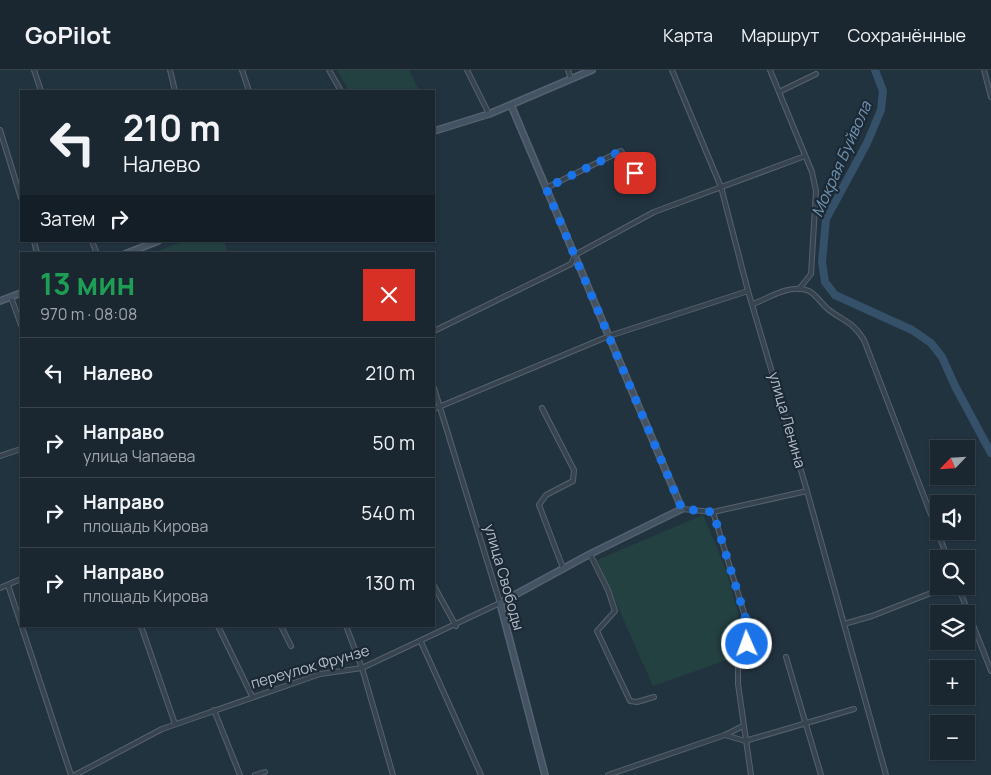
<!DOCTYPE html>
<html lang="ru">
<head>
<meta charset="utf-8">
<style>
  :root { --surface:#1a2630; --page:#232e38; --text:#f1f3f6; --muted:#9fa5ab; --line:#38434c }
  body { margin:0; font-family:Manrope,sans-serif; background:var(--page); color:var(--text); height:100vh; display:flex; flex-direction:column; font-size:19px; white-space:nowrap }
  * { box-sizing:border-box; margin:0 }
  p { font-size:16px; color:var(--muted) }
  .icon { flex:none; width:28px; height:28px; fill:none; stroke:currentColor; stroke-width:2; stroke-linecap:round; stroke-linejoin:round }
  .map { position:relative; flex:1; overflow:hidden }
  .sheet { position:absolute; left:20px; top:182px; width:415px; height:375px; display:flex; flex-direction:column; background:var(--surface); border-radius:0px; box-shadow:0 1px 4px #0004,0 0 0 1px var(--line) }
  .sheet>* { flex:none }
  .top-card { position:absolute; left:20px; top:20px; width:415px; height:152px; border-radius:0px; box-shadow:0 1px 4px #0004,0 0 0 1px var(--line); background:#1a2630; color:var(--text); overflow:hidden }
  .needle { width:32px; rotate:245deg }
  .buttons { position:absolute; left:930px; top:370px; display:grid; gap:10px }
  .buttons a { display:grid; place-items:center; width:45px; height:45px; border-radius:0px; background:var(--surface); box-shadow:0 1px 4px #0004,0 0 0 1px var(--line); font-size:25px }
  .pin { position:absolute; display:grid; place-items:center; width:42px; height:42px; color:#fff; margin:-21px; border-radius:10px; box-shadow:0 2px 8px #0006 }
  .me { position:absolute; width:55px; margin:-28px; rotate:358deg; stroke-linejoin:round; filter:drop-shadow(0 0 4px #0008) }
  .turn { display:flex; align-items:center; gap:18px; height:105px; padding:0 20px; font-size:22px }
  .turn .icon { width:65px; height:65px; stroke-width:2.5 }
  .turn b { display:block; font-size:35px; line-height:42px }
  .then { display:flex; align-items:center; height:48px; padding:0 20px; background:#0003; gap:10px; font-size:19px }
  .round { display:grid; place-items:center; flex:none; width:52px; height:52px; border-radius:0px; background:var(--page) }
  .head { display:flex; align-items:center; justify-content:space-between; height:85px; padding:0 20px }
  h1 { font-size:30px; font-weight:700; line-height:38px; color:#1e9e55 }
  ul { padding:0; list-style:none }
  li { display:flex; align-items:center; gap:15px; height:70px; padding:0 20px; border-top:1px solid var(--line) }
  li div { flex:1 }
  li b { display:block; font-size:19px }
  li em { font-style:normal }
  header { display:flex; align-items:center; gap:30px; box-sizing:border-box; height:70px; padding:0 25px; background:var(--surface); border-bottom:1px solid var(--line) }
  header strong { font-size:24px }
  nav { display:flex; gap:28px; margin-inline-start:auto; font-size:18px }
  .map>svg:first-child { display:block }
</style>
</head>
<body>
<header>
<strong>GoPilot</strong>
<nav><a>Карта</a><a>Маршрут</a><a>Сохранённые</a></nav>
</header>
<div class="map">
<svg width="991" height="705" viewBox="0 0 991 705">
  <rect width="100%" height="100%" fill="#223340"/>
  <g fill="#244141">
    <polygon points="337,0 409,0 419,21 349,21"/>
    <polygon points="184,171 224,171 228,184 151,184"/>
    <polygon points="703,445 725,497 743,561 735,587 653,616 597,490"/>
  </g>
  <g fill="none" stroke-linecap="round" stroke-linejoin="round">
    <polyline stroke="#345169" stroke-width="8" points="875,0 883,21 881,40 867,73 826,149 822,192 825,212 835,225 912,260 931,273 942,287 955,316 991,383"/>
    <defs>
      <g id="street">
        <polyline points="34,0 41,21"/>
        <polyline points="170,0 175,21"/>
        <polyline points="242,0 249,21"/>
        <polyline points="329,0 341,21"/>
        <polyline points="467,0 489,44"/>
        <polyline points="568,0 571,9"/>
        <polyline points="672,0 721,117 748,221 807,421 886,705"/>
        <polyline points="770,0 779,22"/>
        <polyline points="984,0 991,27"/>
        <polyline points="0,60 21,128"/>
        <polyline points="546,118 621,81 635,103"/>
        <polyline points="34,171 37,184"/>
        <polyline points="92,171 97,184"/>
        <polyline points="799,219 811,204 816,121 812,102 779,22 816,4"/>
        <polyline points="11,227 21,255"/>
        <path d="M753 234C769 228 791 213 809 221 817 225 822 235 829 240 845 252 853 252 864 270L948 489"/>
        <polyline points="434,261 571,194 575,185 654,142 805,86"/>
        <polyline points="542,338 574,400 573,411 546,425 539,435 563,498"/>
        <polyline points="434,339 609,266 748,221"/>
        <polyline points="0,386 21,379"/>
        <polyline points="682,439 713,442 807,421"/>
        <polyline points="713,442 748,556 747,574 738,594 738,614 751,705"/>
        <polyline points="590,484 608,520 615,541 597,561 630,631 637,632 654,627"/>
        <polyline points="8,515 71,705"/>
        <polyline points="434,516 456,556"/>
        <polyline points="958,516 991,601"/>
        <polyline points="0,518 21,509"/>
        <polyline points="844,554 872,546 949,516"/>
        <polyline points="141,556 175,654"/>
        <polyline points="218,556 252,626"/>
        <polyline points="281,556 291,576"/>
        <polyline points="346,556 362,598 393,705"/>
        <polyline points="421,572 481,705"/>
        <polyline points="786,587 821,705"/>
        <polyline points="214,640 240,705"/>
        <polyline points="725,665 745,671 854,639"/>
        <polyline points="75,705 162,659 320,604 362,598 500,533 434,318"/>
        <polyline points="255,705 265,702"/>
        <polyline points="608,705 725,665 743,656"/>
      </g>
      <g id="secondary">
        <polyline points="511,35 682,439 590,484 500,533 545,705"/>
        <polyline points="434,61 489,44 592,0"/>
        <polyline points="125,184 158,171"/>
        <polyline points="0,231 21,223"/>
      </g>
    </defs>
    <use href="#street" stroke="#55626e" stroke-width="6"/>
    <use href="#secondary" stroke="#55626e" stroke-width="8"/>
    <use href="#street" stroke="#374450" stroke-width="4"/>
    <use href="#secondary" stroke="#445363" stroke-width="5"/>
  </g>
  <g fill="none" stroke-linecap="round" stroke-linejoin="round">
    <polyline stroke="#1a73e8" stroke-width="9" stroke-dasharray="0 16.2" points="635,103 621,81 546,118 682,439 713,442 748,556 747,574"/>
  </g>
  <g text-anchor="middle" stroke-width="4.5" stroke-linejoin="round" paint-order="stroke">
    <g font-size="15" fill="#b3bfcb" stroke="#1c2935">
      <text transform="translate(787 350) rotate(74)" y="5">улица Ленина</text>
      <text transform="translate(504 507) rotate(74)" y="5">улица Свободы</text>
      <text transform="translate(310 597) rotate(-16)" y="5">переулок Фрунзе</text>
    </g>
    <g font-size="16" font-style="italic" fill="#7094b1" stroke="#1c2935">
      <text transform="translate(841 89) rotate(-66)" y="6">Мокрая Буйвола</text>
    </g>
  </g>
</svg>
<div class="buttons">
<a><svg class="needle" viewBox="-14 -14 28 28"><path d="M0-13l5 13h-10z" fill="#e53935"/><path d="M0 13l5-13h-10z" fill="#9fa5ab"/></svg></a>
<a><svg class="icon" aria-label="sound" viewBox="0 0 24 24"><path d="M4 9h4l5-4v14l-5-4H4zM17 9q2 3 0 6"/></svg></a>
<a><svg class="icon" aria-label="search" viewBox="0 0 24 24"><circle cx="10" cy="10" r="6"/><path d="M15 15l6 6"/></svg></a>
<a><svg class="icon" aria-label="layers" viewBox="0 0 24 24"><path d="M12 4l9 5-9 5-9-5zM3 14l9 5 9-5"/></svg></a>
<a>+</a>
<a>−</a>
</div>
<div class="pin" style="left:635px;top:103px;background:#d93025"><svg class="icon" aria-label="arrive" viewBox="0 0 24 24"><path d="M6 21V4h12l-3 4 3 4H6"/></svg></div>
<svg class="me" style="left:747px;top:574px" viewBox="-20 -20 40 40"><circle r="17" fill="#1a73e8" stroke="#fff" stroke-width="3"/><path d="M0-11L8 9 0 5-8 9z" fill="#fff"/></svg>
<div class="top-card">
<div class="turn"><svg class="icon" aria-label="left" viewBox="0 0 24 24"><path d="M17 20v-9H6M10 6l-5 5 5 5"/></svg><div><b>210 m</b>Налево</div></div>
<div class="then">Затем<svg class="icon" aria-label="right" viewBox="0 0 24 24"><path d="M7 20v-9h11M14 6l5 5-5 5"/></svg></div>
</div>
<section class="sheet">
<div class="head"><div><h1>13 мин</h1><p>970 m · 08:08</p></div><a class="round" style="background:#d93025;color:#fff"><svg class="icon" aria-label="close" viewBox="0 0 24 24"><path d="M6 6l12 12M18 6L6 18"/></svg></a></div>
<ul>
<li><svg class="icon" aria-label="left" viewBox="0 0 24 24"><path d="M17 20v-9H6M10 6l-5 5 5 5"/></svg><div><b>Налево</b></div><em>210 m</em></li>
<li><svg class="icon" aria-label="right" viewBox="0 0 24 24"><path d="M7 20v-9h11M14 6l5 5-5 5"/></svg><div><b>Направо</b><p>улица Чапаева</p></div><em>50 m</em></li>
<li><svg class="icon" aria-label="right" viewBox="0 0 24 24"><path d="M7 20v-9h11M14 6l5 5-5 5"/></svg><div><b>Направо</b><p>площадь Кирова</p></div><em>540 m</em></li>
<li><svg class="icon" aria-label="right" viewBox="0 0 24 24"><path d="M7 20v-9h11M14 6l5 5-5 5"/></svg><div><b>Направо</b><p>площадь Кирова</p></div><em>130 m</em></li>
</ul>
</section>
</div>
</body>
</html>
